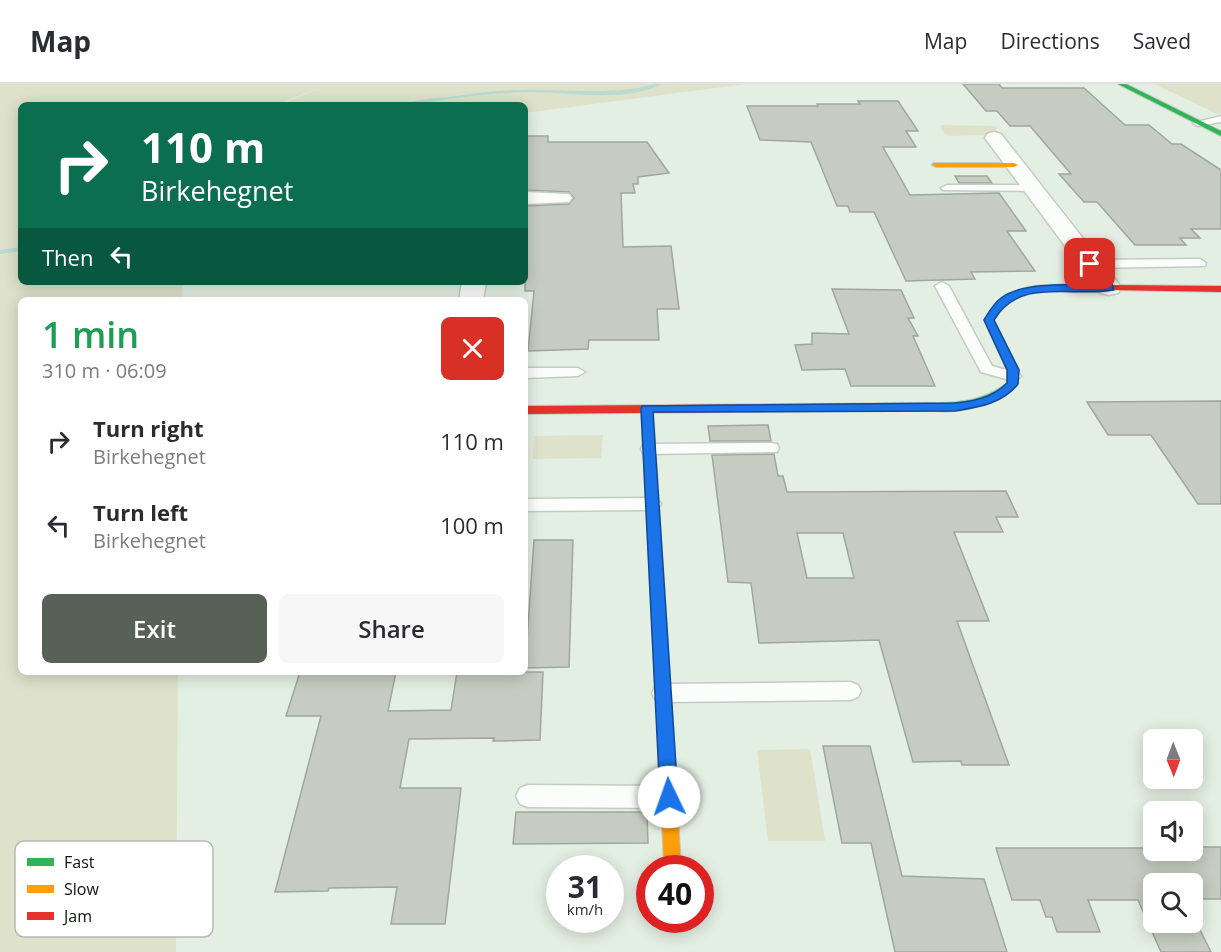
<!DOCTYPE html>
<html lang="en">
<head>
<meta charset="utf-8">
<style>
  :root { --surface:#fff; --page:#f7f7f7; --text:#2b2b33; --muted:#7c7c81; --line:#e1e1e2; --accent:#586157 }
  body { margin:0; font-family:"Open Sans",sans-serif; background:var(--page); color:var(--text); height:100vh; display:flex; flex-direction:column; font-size:22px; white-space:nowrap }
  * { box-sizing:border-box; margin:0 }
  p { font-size:20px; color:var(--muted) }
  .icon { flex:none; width:33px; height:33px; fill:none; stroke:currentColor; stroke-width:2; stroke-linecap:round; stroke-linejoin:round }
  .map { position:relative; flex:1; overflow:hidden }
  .panel { position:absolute; left:18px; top:213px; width:510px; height:378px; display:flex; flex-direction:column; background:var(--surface); border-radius:9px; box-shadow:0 3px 15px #0003 }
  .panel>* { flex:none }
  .guide { position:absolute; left:18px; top:18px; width:510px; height:183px; border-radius:9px; box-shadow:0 3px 15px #0003; background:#0b6e4f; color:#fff; overflow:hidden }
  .needle { width:39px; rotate:179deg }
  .controls { position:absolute; left:1143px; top:645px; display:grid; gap:12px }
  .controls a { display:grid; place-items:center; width:60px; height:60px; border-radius:9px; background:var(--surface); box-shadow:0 3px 15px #0003; font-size:30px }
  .speed { position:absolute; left:546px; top:771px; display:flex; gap:12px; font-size:30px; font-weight:700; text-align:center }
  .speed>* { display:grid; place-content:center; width:78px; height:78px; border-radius:50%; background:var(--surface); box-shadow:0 3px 15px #0003; line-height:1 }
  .speed small { font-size:15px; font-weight:400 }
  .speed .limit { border:9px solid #d22; background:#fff; color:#111 }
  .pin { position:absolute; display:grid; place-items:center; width:51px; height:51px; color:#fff; margin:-26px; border-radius:12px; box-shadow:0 3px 9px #0006 }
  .me { position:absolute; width:66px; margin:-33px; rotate:357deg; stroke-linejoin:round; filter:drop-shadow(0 0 4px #0008) }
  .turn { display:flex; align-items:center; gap:21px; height:126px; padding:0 24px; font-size:27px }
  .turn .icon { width:78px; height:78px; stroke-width:2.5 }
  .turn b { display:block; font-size:42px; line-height:51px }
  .then { display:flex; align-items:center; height:57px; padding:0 24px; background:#0003; gap:12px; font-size:22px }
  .round { display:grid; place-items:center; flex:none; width:63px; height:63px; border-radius:9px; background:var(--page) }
  .headline { display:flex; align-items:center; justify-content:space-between; height:102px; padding:0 24px }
  h1 { font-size:36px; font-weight:600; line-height:45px; color:#1e9e55 }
  .cta { display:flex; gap:12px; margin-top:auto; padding:12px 24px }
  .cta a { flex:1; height:69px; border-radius:9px; background:var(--accent); color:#fff; font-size:24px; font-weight:600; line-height:69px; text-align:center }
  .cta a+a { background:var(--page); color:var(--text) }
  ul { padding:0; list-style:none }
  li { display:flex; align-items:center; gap:18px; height:84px; padding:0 24px }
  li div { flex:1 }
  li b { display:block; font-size:22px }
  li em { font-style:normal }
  header { display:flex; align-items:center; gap:36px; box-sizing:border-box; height:84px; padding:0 30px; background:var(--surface); border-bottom:2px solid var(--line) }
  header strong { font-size:28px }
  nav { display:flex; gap:33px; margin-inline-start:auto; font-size:21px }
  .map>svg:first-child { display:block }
</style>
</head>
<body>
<header>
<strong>Map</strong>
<nav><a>Map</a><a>Directions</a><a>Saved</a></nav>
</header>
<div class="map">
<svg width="1221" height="868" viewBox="0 0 1221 868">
  <rect width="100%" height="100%" fill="#e4efe3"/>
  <g fill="#dee2ca">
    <polygon points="0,0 746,0 525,29 525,21 280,21 321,3 276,21 21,21 21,198 182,198 182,216 21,216 21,588 178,588 176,868 0,868"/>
    <polygon points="1154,0 1221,0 1221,29 1215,29"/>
    <polygon points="942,41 995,42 997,44 995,51 950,52 945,50 940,43"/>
    <polygon points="603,351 601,374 533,375 534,352"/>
    <polygon points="810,665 825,757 768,757 757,666"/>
  </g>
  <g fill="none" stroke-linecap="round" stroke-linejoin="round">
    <g fill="#b9dbd0" fill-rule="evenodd">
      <path d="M655 0H662C624 19 570 8 529 8 491 9 451 14 414 21H404C417 15 434 14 449 13 479 8 510 5 541 6 579 6 617 11 655 0Z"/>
      <polygon points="21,163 21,167 0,170 0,166"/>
    </g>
  </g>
  <g fill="#c6ccc2" stroke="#a0a79d" stroke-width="1.5" fill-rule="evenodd">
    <polygon points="963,0 999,0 1002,4 1084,4 1125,41 1149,41 1172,60 1181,60 1221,86 1221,145 1191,145 1200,154 1180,154 1186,161 1135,161 1097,118 1084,118 1059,90 1071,90 1030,42 1010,42 997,27 986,27"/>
    <polygon points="858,17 898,17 918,47 906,47 916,63 883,63 910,111 999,109 1026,147 1007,147 1035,187 971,188 975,195 906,197 874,128 850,128 848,122 837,122 811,58 760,56 747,22 818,22 817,20 860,20"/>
    <polygon points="525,52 548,52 548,58 647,58 669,89 638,93 638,100 633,100 635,109 621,109 623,163 671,162 679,225 657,225 659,256 589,256 588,265 528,267 534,207 525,207 525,122 569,120 574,114 569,108 525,106"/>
    <polygon points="955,92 987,92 992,99 959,99"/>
    <polygon points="832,205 901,206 914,234 908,234 918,252 913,252 935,302 851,302 845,285 802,286 795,261 812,260 812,249 849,250"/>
    <polygon points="1221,317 1221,420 1198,420 1151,351 1108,351 1087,318"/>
    <polygon points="768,341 771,357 710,357 708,342"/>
    <path d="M774 370 778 392H783L787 408 1006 407 1018 433H996L1003 448H954L989 537H957L1009 681H962L961 677 913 678 879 556 759 559 751 499 728 498 712 371ZM797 449H843L854 494H807Z"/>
    <polygon points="534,456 573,456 569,583 525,584"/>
    <polygon points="300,588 396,588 388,627 451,626 457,588 543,588 540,656 493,657 494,654 409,655 400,704 461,704 445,840 391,840 397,803 329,804 328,807 275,808 321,632 286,632"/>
    <polygon points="823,662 870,662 902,792 984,795 1007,868 895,868 871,759 842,759"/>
    <polygon points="516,728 647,728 648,759 513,760"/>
    <polygon points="1192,763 1221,763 1221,815 1192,815 1192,800 1154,800 1154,838 1192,838 1192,830 1211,868 1161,868 1138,816 1088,816 1100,848 1057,848 1052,833 1046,833 1040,816 1012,816 996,764 1154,764 1154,766 1192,766"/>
  </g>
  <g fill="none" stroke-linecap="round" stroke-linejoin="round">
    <defs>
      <g id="lane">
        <polygon points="1221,32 1221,38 1198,42 1193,39"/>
        <polygon points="947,101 1032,101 1038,104 1032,107 943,106 941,104"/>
        <polygon points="1200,175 1206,179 1205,182 1090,184 1084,180 1090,176"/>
        <polygon points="942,198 949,202 992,282 1018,289 1021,292 1018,295 1013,297 981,288 935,202"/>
        <polygon points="525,284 578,284 585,288 578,292 525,294"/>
        <polygon points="771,359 777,360 779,364 777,368 649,370 643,369 641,365 643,361 649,360"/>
        <polygon points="652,414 658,416 661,420 658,424 652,426 525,427 525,415"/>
        <polygon points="850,598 858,601 861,607 858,613 850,616 663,618 655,615 652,609 655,603 663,600"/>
        <polygon points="528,701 669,702 677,705 681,713 677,721 669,724 528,723 520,720 516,712 520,704"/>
      </g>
      <g id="street">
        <polygon points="994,48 1001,50 1118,199 1121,204 1118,209 1109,211 1100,209 985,54 987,50"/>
        <polygon points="525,108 569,110 572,114 569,118 525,120"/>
        <polygon points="462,198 486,198 483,216 459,216"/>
      </g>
      <g id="fast">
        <polygon points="1118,0 1126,0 1221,47 1221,52"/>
        <path d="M1074 200 1114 201 1119 204 1114 207C1085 207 1033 200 1008 218 1002 222 998 229 994 236L1019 286 1017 302C994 320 958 332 929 326L927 323 929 320 933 319C961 319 985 316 1007 299V286L984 236C1007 199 1034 201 1074 200Z"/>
        <polygon points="647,321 653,325 674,656 672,661 666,664 660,661 658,656 641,325"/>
      </g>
      <g id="slow">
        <polygon points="933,79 1014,79 1018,81 1014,83 936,83 932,81"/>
        <polygon points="666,648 672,651 674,656 681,784 665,784 664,781 658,656 660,651"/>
      </g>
      <g id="jam">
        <polygon points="1114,201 1221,202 1221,208 1110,206 1110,202"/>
        <polygon points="933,319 937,320 939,323 937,326 525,330 525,322"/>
      </g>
    </defs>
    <use href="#lane" stroke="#c3ccc2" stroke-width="3"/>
    <use href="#street" stroke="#c3ccc2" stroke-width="3"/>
    <use href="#fast" stroke="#c3ccc2" stroke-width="2"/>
    <use href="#slow" stroke="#c3ccc2" stroke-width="2"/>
    <use href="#jam" stroke="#c3ccc2" stroke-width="2"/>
    <use href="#lane" fill="#fbfdfb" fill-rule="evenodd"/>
    <use href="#street" fill="#fbfdfb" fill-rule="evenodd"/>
    <use href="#fast" fill="#30b455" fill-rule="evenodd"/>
    <use href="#slow" fill="#ff9f0a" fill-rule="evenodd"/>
    <use href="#jam" fill="#e5322d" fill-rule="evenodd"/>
  </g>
  <path fill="#1a73e8" stroke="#114b97" stroke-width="1.5" d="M1090 177 1094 178 1113 202V206C1072 214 1021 192 994 236L1019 286 1018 300C1002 320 979 323 955 327L653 328 678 713 676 719 669 722 663 719 660 713 641 325 642 322 955 319C975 317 992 314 1007 299V286L984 236C989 228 993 220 1001 214 1024 197 1074 201 1102 201L1085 180Z"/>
  <rect x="15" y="757" width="198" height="96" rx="9" fill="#fff" stroke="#b6b8b6" stroke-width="1.5"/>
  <rect x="27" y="774" width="27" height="8" fill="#30b455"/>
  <rect x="27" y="801" width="27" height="8" fill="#ff9f0a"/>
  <rect x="27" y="828" width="27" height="8" fill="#e5322d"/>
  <g font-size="16" fill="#0d140c">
    <text x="64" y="784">Fast</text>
    <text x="64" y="811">Slow</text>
    <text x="64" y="838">Jam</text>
  </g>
</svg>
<div class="controls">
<a><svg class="needle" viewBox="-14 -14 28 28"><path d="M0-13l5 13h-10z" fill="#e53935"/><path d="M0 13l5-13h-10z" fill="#7c7c81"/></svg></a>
<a><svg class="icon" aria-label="sound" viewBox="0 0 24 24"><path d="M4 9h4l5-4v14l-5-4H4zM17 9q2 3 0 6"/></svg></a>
<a><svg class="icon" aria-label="search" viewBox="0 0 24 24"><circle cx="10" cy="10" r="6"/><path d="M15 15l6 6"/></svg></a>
</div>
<div class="speed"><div>31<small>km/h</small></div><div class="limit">40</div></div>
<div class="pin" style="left:1090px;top:180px;background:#d93025"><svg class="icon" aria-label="arrive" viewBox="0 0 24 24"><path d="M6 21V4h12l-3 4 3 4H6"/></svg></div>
<svg class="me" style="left:669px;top:713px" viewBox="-20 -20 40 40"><circle r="19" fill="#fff"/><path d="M0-13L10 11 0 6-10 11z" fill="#1a73e8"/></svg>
<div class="guide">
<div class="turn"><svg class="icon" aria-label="right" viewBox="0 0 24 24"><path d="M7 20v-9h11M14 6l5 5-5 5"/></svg><div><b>110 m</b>Birkehegnet</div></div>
<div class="then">Then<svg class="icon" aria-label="left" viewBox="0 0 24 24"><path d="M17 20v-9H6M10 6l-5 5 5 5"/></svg></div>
</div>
<section class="panel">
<div class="headline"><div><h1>1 min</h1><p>310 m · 06:09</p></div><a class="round" style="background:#d93025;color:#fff"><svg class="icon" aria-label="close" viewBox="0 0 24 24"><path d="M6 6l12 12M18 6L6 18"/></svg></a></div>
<ul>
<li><svg class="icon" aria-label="right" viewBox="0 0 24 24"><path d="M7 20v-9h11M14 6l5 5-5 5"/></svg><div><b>Turn right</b><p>Birkehegnet</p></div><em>110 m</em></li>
<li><svg class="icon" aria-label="left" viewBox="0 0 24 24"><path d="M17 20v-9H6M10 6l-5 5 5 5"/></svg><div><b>Turn left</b><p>Birkehegnet</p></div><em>100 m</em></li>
</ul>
<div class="cta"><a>Exit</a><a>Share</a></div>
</section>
</div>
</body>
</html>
